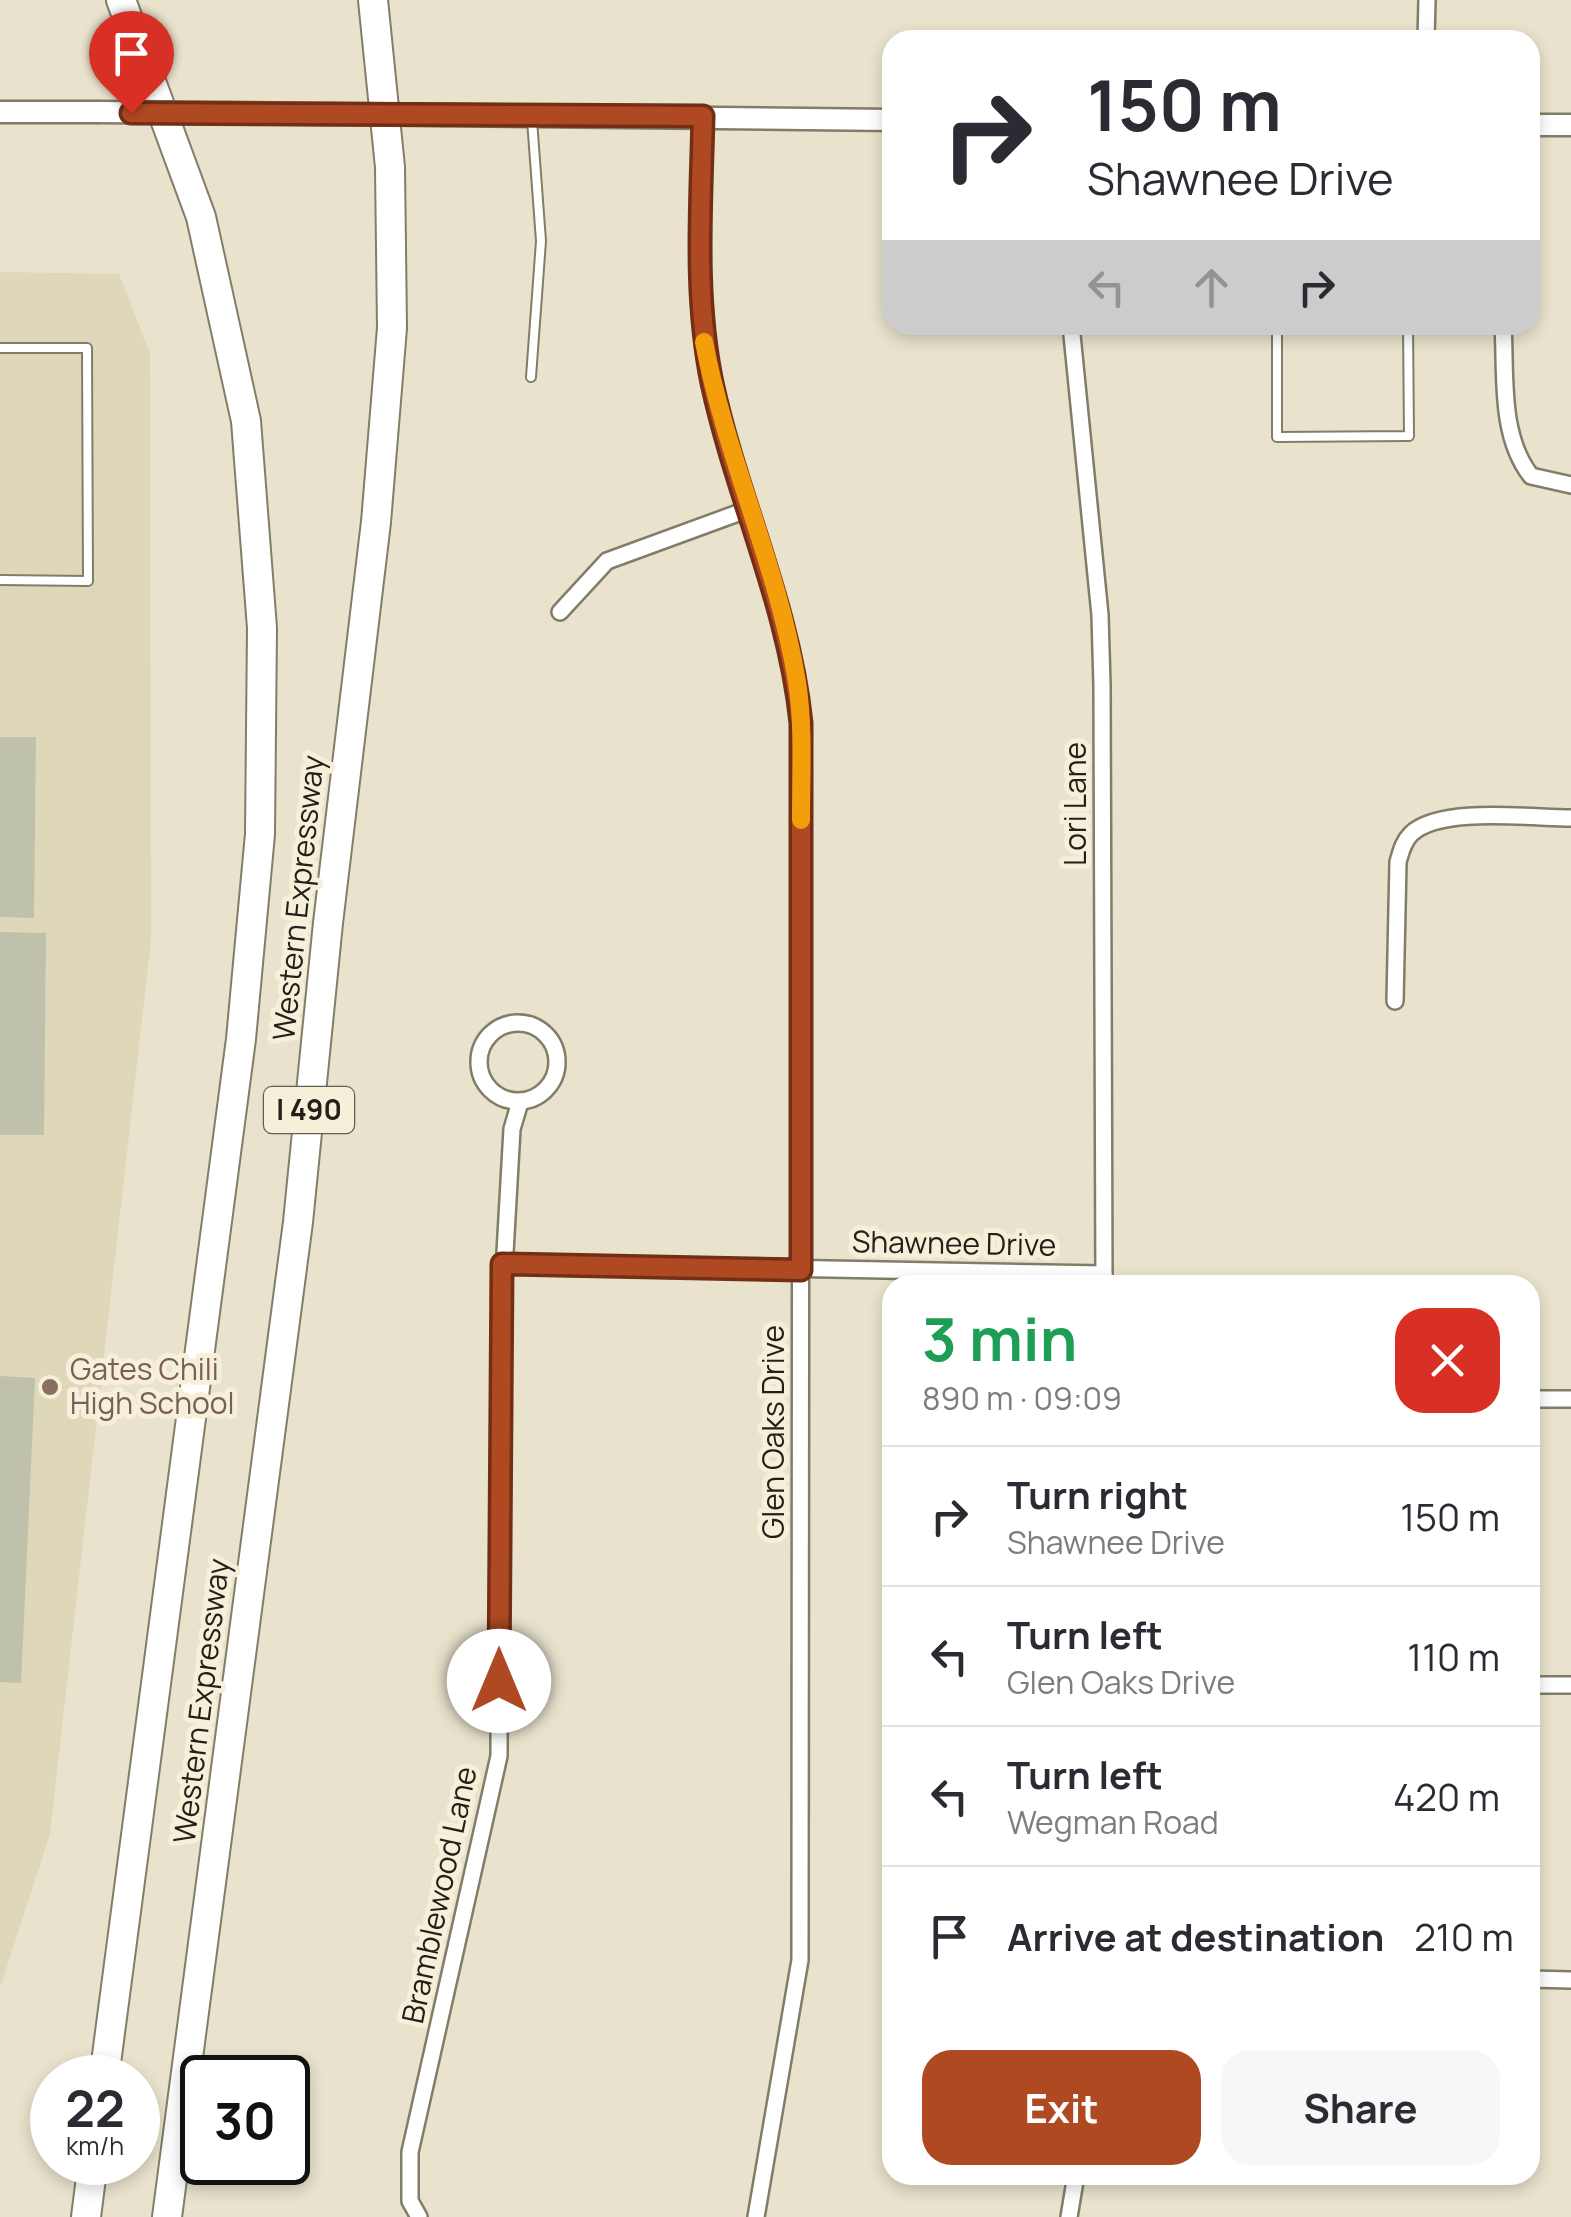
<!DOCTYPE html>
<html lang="en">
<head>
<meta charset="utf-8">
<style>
  :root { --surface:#fff; --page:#f7f7f7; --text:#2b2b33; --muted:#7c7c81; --line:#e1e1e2; --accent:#af4921 }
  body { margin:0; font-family:Manrope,sans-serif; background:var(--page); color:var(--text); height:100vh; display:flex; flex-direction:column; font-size:38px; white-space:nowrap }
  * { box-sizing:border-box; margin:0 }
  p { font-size:32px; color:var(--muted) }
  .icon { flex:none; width:55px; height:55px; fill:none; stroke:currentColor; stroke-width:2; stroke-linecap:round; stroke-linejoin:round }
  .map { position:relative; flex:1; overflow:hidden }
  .panel { position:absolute; left:882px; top:1275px; width:658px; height:910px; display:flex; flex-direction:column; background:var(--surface); border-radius:30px; box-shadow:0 5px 15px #0003 }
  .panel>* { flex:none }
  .guide { position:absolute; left:882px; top:30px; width:658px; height:305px; border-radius:30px; box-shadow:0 5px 15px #0003; background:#fff; color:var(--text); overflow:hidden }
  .speed { position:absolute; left:30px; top:2055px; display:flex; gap:20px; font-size:50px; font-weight:700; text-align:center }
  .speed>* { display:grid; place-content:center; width:130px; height:130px; border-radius:50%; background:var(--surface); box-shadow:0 5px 15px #0003; line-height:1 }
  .speed small { font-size:25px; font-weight:400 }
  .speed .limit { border:5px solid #111; border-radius:15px; background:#fff; color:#111 }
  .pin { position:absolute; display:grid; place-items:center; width:85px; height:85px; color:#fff; margin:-102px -42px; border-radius:50% 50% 50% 0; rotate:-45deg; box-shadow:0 0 10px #0007 }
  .pin .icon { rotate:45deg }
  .me { position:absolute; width:110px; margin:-55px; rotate:0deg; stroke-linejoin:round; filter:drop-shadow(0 0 8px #0008) }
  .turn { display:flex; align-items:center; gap:35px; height:210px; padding:0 40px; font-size:45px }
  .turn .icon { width:130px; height:130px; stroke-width:2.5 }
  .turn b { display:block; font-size:70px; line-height:85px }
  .lanes { display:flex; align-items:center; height:95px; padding:0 40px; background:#0003; justify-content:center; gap:50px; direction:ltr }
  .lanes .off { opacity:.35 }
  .round { display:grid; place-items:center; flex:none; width:105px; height:105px; border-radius:30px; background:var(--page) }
  .head { display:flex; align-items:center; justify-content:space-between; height:170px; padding:0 40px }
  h1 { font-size:60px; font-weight:700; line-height:75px; color:#1e9e55 }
  .cta { display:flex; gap:20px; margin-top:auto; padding:20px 40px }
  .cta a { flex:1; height:115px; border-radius:30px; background:var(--accent); color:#fff; font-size:40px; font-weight:700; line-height:115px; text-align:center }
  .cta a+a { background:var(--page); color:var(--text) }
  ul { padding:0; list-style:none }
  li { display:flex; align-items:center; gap:30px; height:140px; padding:0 40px; border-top:2px solid var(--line) }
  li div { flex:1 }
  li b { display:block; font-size:38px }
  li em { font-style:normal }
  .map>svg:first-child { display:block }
</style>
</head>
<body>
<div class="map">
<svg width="1571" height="2217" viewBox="0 0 1571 2217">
  <rect width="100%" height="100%" fill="#e9e3cd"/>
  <polygon fill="#dfd7ba" points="0,272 119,274 150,353 151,940 50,1834 0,1988"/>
  <g fill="#bfc1ab">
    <polygon points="0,737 36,737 34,918 0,917"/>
    <polygon points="0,932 46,933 44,1135 0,1135"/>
    <polygon points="0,1376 35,1378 21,1683 0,1682"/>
  </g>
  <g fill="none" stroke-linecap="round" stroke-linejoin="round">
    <defs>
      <g id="service">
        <polyline points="1277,325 1277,437 1409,436 1408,325"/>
        <polyline points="0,348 87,348 88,581 0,580"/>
        <polyline points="531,377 541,241 532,120"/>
      </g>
      <g id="minor">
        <polyline points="1426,40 1427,0"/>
        <path d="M703 117C701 206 694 296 713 383 737 498 790 605 801 723L800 1960 756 2217"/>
        <polyline points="1071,325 1100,615 1102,685 1104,1285"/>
        <path d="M1503 325C1506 375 1499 435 1531 476L1571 485"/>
        <polyline points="560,612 607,561 749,509"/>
        <path d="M1395 1001 1398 862C1401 852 1403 842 1411 834 1440 806 1531 818 1571 818"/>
        <circle cx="518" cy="1062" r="39"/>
        <polyline points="502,1263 1104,1274"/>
        <polyline points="1530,1399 1571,1399"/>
        <polyline points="1530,1685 1571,1685"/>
        <polyline points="1530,1979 1571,1980"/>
        <polyline points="419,2217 410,2201 410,2152 499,1756 500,1341 512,1129 520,1102"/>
        <polyline points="1069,2217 1076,2175"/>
      </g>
      <g id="tertiary">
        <polyline points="0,112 97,112"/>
        <polyline points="231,113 330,114"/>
        <polyline points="444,115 892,120"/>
        <polyline points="1530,125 1571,125"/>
      </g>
      <g id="motorway">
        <polyline points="104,2078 241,1039 260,834 262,628 246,421 201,217 121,0"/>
        <polyline points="86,2217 93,2162"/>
        <polyline points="167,2217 298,1222 328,923 376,522 392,328 390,167 373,0"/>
      </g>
    </defs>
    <use href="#service" stroke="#827d69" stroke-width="12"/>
    <use href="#minor" stroke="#827d69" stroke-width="20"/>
    <use href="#tertiary" stroke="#827d69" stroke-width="25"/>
    <use href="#motorway" stroke="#827d69" stroke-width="32"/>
    <use href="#service" stroke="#fff" stroke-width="8"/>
    <use href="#minor" stroke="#fff" stroke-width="15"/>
    <use href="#tertiary" stroke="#fff" stroke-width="20"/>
    <use href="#motorway" stroke="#fff" stroke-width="28"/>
    <defs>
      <g id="tertiary-bridge">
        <polyline points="97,112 231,113"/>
        <polyline points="330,114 444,115"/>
      </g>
    </defs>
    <use href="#tertiary-bridge" stroke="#827d69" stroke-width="25" stroke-linecap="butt"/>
    <use href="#tertiary-bridge" stroke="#fff" stroke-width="20"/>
  </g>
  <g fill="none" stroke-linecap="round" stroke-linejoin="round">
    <defs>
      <path id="route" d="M131 113 703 116C701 206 694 296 712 383 737 498 789 605 801 723V1270L502 1264 499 1681"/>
    </defs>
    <use href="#route" stroke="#722f15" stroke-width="25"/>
    <use href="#route" stroke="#af4921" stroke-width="18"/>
    <path stroke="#f59e0b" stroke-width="18" d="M704 342C726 457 778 566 797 682 804 727 801 774 801 820"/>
  </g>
  <circle fill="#8d6e63" stroke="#f6f0da" stroke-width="4" cx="50" cy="1387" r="10"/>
  <g text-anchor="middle" stroke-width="10" stroke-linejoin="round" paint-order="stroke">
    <rect fill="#f6f0da" stroke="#625e52" stroke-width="2.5" x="264" y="1087" width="90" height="46" rx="8"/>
    <g font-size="28" font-weight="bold" fill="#222018">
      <text x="309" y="1120">I 490</text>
    </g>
    <g font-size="30" fill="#222018" stroke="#f6f0da">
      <text transform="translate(1076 804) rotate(-90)" y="10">Lori Lane</text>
      <text transform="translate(299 898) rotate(-84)" y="10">Western Expressway</text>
      <text transform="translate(954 1244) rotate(1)" y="10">Shawnee Drive</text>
      <text transform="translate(774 1432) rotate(-90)" y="10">Glen Oaks Drive</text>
      <text transform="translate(202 1701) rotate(-83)" y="10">Western Expressway</text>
      <text transform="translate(440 1895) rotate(-78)" y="10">Bramblewood Lane</text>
    </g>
    <g font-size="30" fill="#785e54" stroke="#f6f0da" text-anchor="start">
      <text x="70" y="1380">Gates Chili<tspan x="70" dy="34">High School</tspan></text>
    </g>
  </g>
</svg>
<div class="speed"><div>22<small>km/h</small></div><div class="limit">30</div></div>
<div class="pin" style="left:131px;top:113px;background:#d93025"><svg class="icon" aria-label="arrive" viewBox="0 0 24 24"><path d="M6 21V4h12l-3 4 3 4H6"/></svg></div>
<svg class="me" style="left:499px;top:1681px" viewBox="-20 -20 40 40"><circle r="19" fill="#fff"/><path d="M0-13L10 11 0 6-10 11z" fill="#af4921"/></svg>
<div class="guide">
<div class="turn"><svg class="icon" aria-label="right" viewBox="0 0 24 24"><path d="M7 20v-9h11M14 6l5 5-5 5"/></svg><div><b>150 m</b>Shawnee Drive</div></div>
<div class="lanes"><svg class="icon off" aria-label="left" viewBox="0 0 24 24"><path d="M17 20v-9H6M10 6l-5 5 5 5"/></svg><svg class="icon off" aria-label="ahead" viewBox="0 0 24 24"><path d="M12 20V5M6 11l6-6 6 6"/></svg><svg class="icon" aria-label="right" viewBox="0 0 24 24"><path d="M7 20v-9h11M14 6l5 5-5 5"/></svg></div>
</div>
<section class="panel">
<div class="head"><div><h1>3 min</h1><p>890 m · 09:09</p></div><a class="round" style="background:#d93025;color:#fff"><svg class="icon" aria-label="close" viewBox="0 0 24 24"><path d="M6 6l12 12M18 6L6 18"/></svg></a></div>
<ul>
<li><svg class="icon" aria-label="right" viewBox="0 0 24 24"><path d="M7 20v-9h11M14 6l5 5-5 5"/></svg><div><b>Turn right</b><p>Shawnee Drive</p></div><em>150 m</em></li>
<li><svg class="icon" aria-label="left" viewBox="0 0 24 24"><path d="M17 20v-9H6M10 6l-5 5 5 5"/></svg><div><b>Turn left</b><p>Glen Oaks Drive</p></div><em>110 m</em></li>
<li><svg class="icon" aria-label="left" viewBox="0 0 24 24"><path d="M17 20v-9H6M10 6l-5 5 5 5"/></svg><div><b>Turn left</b><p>Wegman Road</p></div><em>420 m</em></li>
<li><svg class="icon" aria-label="arrive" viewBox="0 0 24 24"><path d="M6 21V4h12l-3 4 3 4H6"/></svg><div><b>Arrive at destination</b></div><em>210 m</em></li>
</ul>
<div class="cta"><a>Exit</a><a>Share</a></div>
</section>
</div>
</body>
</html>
